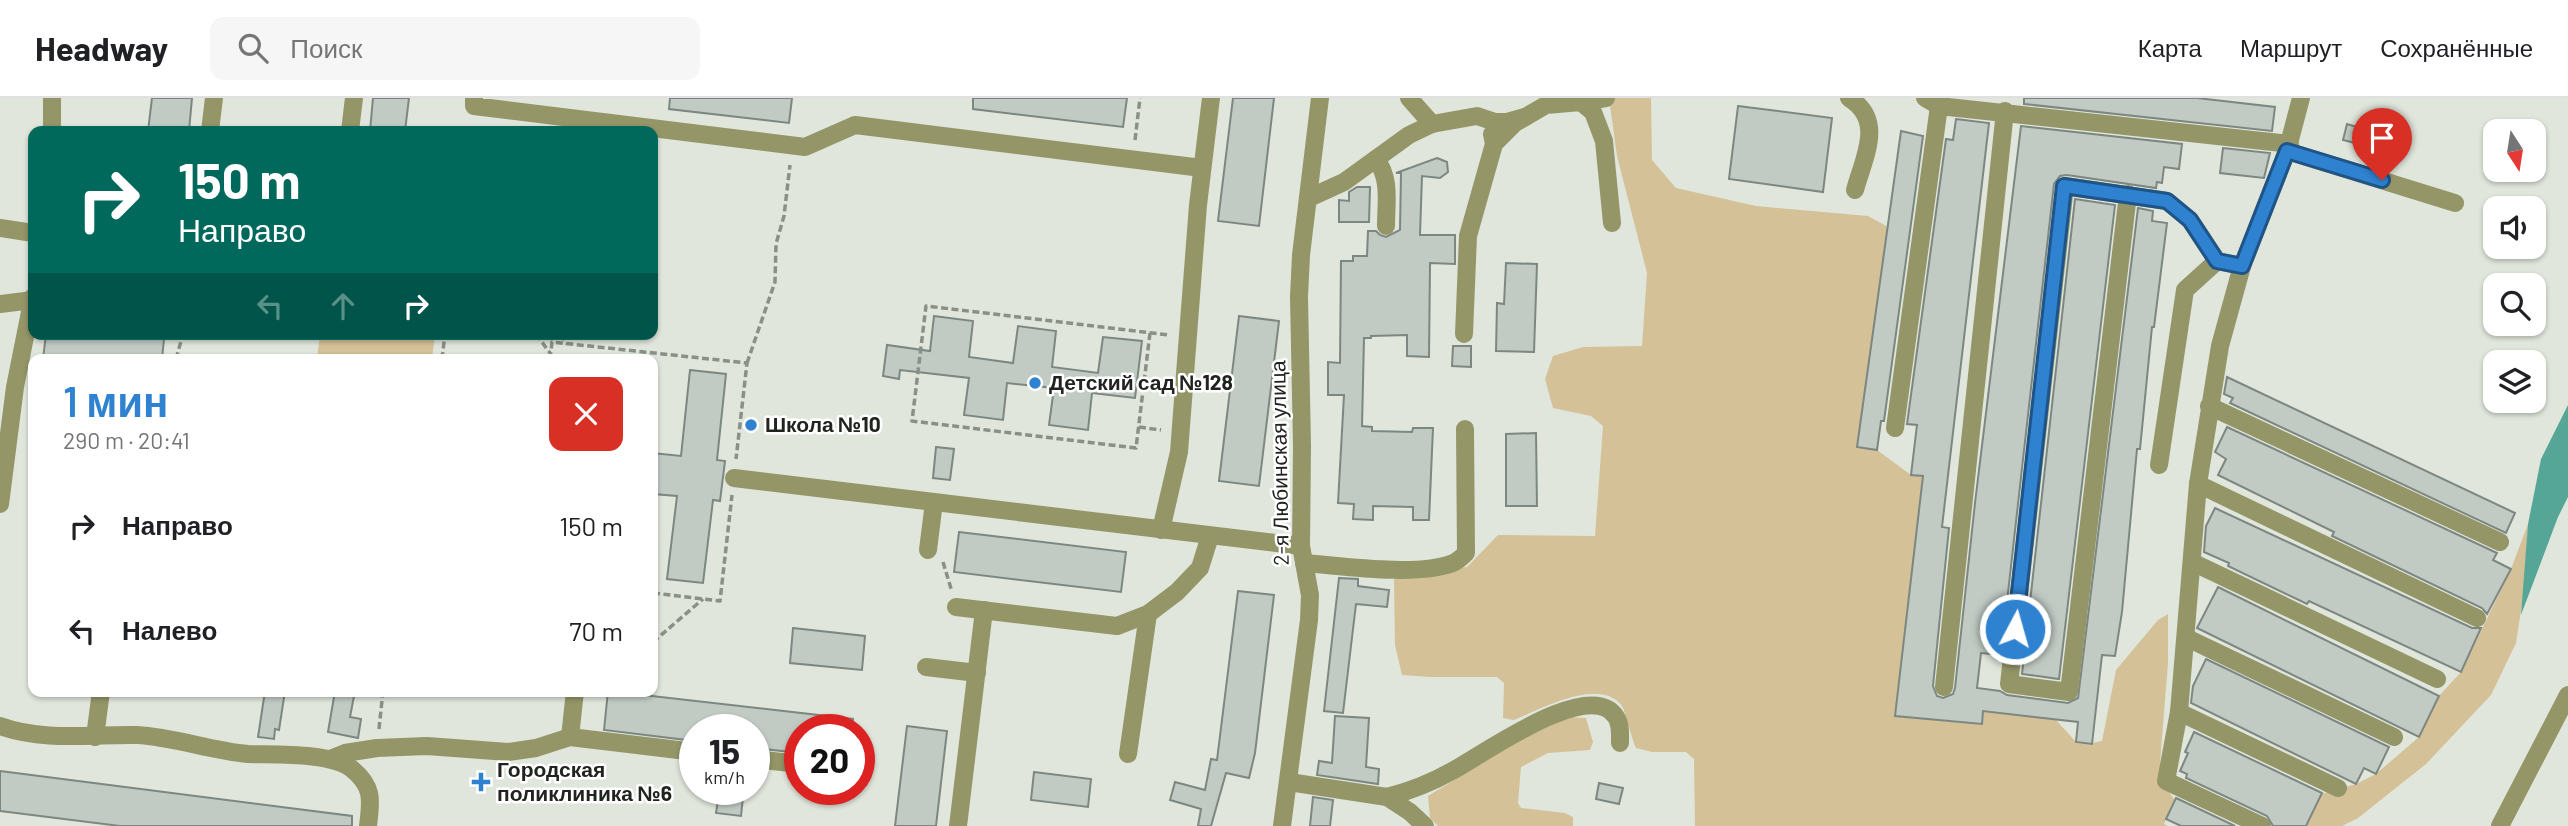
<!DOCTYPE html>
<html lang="ru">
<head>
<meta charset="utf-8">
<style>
  :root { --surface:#fff; --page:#f6f6f6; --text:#202124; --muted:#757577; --line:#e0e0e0; --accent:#2e82d0 }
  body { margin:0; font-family:Barlow,sans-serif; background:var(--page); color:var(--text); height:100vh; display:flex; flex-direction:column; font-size:26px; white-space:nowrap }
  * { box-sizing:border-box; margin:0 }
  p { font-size:23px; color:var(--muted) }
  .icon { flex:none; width:38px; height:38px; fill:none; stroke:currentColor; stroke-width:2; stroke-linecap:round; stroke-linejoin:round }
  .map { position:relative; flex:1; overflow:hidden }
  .drawer { position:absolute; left:28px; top:256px; width:630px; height:343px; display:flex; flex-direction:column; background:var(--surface); border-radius:14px; box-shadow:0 2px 5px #0004 }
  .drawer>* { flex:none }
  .guide { position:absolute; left:28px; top:28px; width:630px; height:214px; border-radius:14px; box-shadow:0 2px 5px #0004; background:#00695c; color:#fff; overflow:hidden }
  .needle { width:46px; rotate:168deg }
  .fabs { position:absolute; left:2483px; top:21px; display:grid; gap:14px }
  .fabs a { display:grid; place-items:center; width:63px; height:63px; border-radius:14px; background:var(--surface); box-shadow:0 2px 5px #0004; font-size:35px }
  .speed { position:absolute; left:679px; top:616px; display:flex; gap:14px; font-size:35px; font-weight:700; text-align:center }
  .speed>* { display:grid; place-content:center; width:91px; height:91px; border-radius:50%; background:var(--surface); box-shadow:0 2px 5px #0004; line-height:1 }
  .speed small { font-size:18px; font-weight:400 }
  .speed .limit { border:10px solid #d22; background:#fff; color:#111 }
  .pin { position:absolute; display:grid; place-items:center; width:60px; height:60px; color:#fff; margin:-72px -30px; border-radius:50% 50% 50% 0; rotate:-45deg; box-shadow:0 0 7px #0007 }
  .pin .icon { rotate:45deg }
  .me { position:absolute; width:77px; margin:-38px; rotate:6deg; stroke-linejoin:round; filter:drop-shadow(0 0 5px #0008) }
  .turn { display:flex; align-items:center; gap:24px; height:147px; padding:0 35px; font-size:32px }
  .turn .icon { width:91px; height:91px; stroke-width:2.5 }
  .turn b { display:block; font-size:49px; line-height:60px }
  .lanes { display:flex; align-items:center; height:66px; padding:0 35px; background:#0003; justify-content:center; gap:35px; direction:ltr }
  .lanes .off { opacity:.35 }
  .round { display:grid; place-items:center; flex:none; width:74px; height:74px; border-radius:14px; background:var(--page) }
  .head { display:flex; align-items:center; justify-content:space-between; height:119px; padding:0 35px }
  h1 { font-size:42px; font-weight:600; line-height:52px; color:var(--accent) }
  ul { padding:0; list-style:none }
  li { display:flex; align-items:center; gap:21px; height:105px; padding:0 35px }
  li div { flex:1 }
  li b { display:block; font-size:26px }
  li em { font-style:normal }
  header { display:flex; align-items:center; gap:42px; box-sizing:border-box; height:98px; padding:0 35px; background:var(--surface); border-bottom:2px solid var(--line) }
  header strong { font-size:33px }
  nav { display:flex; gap:38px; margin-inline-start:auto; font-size:24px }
  .search { width:490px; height:63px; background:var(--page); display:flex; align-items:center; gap:18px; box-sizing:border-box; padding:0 24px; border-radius:14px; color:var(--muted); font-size:26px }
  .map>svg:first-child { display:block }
</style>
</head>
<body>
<header>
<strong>Headway</strong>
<div class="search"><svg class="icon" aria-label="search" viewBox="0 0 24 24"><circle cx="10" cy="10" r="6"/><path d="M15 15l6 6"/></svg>Поиск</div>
<nav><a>Карта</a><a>Маршрут</a><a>Сохранённые</a></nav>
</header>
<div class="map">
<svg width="2568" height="728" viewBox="0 0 2568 728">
  <rect width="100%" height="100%" fill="#e0e6dc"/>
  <g fill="#d4c197">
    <path d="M1609 0H1651L1652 62 1676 90 1756 108 1868 118 1888 129 1857 349 1877 352 1911 377 1923 378 1895 618 1982 625 1983 613 2056 622 2076 644 2092 645 2102 643 2116 572 2158 522 2168 516V565L2160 665 2164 688 2175 702 2164 726 2168 728H1695L1694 661 1686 654H1652L1636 650C1631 639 1626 615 1622 608 1600 578 1541 611 1514 622L1503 620 1504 585 1497 579H1431L1402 577 1395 547 1394 481 1415 475 1467 469 1498 437 1595 438 1603 328 1591 318 1553 310 1545 281 1553 258 1583 249 1642 248 1647 175 1617 58Z"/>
    <polygon points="320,236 435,236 432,261 317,261"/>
    <polygon points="2528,426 2524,493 2516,545 2491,597 2426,666 2358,720 2342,728 2306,728 2321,696 2356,686 2376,676 2419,639 2439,598 2461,574 2511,471"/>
    <polygon points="1569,619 1586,620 1593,644 1590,652 1548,655 1521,669 1518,705 1521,710 1565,715 1573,719 1573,728 1438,728 1430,720 1428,698 1516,644"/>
  </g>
  <polygon fill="#56a698" points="2568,307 2568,399 2558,419 2521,517 2528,426 2541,361"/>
  <g fill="#c1cbc4" stroke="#7d8781" stroke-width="2">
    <polygon points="152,0 192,0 189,33 148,33"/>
    <polygon points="373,0 409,0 405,33 370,33"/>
    <polygon points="670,0 792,0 789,25 669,11"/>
    <polygon points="973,0 1127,0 1123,29 973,11"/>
    <polygon points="1233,0 1274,0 1259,128 1218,123"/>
    <polygon points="2024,0 2197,0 2275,9 2272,33 2024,6"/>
    <polygon points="1738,8 1832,20 1823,94 1729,81"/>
    <polygon points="1956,21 1989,25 1942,429 1949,430 1933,588 1937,598 1943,600 1953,596 1955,590 1975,405 2021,28 2182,46 2179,71 2164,69 2162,85 2157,84 2156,90 2067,77 2060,78 2054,86 2001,557 1981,555 1977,590 2000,593 2007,597 2068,605 2078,600 2138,110 2153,113 2152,123 2167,125 2154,229 2152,229 2140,351 2137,351 2122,514 2115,558 2102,557 2092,646 2076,644 2078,624 1983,613 1982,626 1895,618 1923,378 1911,377 1917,327 1907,326 1946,41 1953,42"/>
    <polygon points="2347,26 2367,32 2363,47 2343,42"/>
    <polygon points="1901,33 1923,38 1884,323 1881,323 1877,352 1857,349"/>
    <polygon points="2223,50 2270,55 2264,80 2220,75"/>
    <polygon points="1437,60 1447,64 1448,74 1440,80 1422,78 1420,137 1455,137 1455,166 1430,165 1429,259 1407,258 1407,237 1371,238 1371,240 1364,240 1362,328 1372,329 1372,333 1412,334 1413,330 1433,330 1429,422 1413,422 1413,409 1373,408 1373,422 1353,421 1354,406 1338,405 1344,297 1328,297 1328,264 1340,265 1341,163 1353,163 1353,158 1367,158 1368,133 1376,133 1380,137 1386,139 1400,132 1401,75 1396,75"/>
    <polygon points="1357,89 1370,89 1369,124 1339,124 1339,102 1349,103 1349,94"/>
    <polygon points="2075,101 2115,107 2059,581 2022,576"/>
    <polygon points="1506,165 1537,166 1534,254 1496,253 1497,205 1504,206"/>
    <polygon points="934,218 973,223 969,259 1013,265 1018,228 1056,233 1052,269 1098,275 1103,239 1142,243 1135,300 1092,295 1088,332 1049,327 1054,290 1007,285 1003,322 964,317 969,280 900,272 899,281 883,278 887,247 930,253"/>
    <polygon points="1239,218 1279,223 1259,388 1219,383"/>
    <polygon points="46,236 129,236 164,241 162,261 43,261"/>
    <polygon points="1453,248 1471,248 1471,269 1452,268"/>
    <polygon points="690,272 726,276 717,362 725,363 720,403 713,402 703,485 667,481 677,398 653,396 653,355 681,358"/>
    <polygon points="2227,279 2515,415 2506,435 2230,305 2233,300 2224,296"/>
    <polygon points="2227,329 2497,455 2493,462 2511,471 2487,516 2482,510 2332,438 2334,434 2218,377 2226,361 2215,354"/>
    <polygon points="1536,335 1537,408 1506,408 1506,336"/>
    <polygon points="936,349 954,351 950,382 933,380"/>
    <polygon points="2215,410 2472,530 2481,530 2461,574 2309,503 2307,506 2228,468 2229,465 2204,454 2206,428"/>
    <polygon points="959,434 1126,454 1121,494 954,474"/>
    <polygon points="1339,480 1358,481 1358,488 1389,492 1387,509 1356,506 1343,615 1324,613"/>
    <polygon points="2218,489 2439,598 2419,639 2197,530"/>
    <polygon points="1238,493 1274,497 1255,655 1249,680 1226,675 1211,728 1198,728 1201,711 1170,702 1175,684 1205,692 1211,661 1217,662"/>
    <polygon points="793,530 865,538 862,572 790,565"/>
    <polygon points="2206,561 2389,649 2376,676 2364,670 2356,686 2191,605 2193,588"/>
    <polygon points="265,593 285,593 279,632 275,631 274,641 258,639"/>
    <polygon points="335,593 355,593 350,619 361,621 358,640 328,634"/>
    <polygon points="608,593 853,621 852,632 800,632 800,655 754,650 754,632 695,632 695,643 604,632"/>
    <polygon points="1335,618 1369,620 1366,669 1379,671 1378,686 1317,677 1319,663 1332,665"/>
    <polygon points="907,628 947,633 936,728 895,728"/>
    <polygon points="2194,634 2322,695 2306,728 2273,728 2267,718 2186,680 2187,676 2180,673 2188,655 2185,654"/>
    <polygon points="0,673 352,718 352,728 120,728 0,713"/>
    <polygon points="1034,674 1091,681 1088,709 1031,702"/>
    <polygon points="1599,685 1623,690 1619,706 1596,701"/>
    <polygon points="719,696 743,699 741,718 716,715"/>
    <polygon points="1313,699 1333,702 1330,728 1310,728"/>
    <polygon points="2176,700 2235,728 2181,728 2166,721"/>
  </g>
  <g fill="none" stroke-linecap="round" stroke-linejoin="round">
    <g stroke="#8a8f87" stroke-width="3.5" stroke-dasharray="7 3.5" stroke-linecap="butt">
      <polyline points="1135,42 1140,0"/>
      <polyline points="1150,235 1136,350 912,323 926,208 1169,237"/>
      <polyline points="536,236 550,255"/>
      <polyline points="561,236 567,246"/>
      <polyline points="176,261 183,236"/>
      <polyline points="442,261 445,236"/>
      <polyline points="550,261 552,244 747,265 736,361"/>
      <polyline points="747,265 775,184 776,146 784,118 790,67"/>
      <polyline points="1139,329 1161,332"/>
      <polyline points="943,464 952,494"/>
      <polyline points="653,495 720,503 732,397"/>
      <polyline points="653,544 703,501"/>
      <polyline points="379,631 383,593"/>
    </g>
    <g stroke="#949668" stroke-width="18">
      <polyline points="474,0 474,8 805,49 855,27 1202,70"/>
      <polyline points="1409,0 1432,26"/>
      <path d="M1849 0C1885 22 1864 59 1855 92"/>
      <polyline points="1925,0 1939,8 2290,46"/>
      <polyline points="1581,4 1606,0"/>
      <polyline points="52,33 52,0"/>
      <polyline points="210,33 214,0"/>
      <polyline points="350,33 354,0"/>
      <polyline points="1494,46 1515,25 1546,7 1581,4 1593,14 1604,43 1612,125"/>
      <polyline points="2287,53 2455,105"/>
      <path d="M1376 61C1391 81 1386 104 1386 128"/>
      <polyline points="2128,96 2069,594 2009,586 2065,88 2167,103 2190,122 2217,163 2242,168"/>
      <polyline points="1309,100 1344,84 1409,37 1432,26 1477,18 1495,24 1507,24 1525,19"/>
      <polyline points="0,130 33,135"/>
      <polyline points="0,206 33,202"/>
      <polyline points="1464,236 1468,138 1494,46 1492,36"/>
      <polyline points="2209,308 2500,444"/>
      <polyline points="1895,330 1939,8"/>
      <polyline points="2159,367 2185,192 2217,163"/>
      <polyline points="734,380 1301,448"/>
      <polyline points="2198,386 2477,520"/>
      <polyline points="0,406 15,289 33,199"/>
      <polyline points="1161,432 1179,354 1198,107 1211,0"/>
      <polyline points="928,452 934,404"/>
      <polyline points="2192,464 2437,581"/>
      <path d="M1304 465C1342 468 1418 479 1453 465 1458 463 1462 459 1466 455L1465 331"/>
      <polyline points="956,509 1117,528 1148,516 1177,494 1200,470 1210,438"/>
      <polyline points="2187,540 2394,639"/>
      <polyline points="926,569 977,575"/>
      <polyline points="1944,589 2005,13"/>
      <polyline points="2179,614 2338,690"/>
      <path d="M0 628C44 644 92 636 137 637 175 639 211 653 248 656 274 657 331 654 352 671 374 689 371 703 368 728"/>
      <polyline points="95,639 101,593"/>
      <polyline points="570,639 575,593"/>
      <polyline points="1128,656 1148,516"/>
      <polyline points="330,661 345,655 377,650 427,648 508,654 536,650 570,639 695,654"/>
      <polyline points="754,661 800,666"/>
      <polyline points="1289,684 1387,699 1410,714 1425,728"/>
      <path d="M1387 699C1410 693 1431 685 1452 673 1481 658 1590 578 1616 619 1621 626 1620 637 1620 645"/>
      <polyline points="958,728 984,512"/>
      <polyline points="1282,728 1309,522 1310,497 1301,448 1302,348 1299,199 1301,157 1320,0"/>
      <polyline points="2262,728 2166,683 2179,614 2198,386 2220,248 2242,168 2287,53 2301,0"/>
      <polyline points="2500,728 2568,597"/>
    </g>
  </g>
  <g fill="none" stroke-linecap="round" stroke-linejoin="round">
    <defs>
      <polyline id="route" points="2015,531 2064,88 2167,103 2190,122 2217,163 2242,168 2287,53 2382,82"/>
    </defs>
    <use href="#route" stroke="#1e5487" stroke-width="18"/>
    <use href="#route" stroke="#2e82d0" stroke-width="12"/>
  </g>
  <g fill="#2e82d0" stroke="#fff" stroke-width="2.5">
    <circle cx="1035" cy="285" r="7"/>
    <circle cx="751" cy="327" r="7"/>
    <path d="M477.5 673.5h7v7h7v7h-7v7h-7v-7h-7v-7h7z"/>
  </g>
  <g text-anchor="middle" stroke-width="5" stroke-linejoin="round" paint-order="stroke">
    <g font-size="21" font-weight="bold" fill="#20231f" stroke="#fff" text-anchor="start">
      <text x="1049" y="292">Детский сад №128</text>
      <text x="765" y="334">Школа №10</text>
      <text x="497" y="679">Городская<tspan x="497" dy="24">поликлиника №6</tspan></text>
    </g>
    <g font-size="21" fill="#20231f" stroke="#fff">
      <text transform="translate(1280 365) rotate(-91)" y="7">2-я Любинская улица</text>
    </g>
  </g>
</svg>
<div class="fabs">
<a><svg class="needle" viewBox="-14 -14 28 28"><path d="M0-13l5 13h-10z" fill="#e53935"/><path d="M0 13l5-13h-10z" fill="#757577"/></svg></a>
<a><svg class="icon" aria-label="sound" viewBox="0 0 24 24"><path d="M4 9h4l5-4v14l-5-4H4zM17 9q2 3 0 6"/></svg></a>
<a><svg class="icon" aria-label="search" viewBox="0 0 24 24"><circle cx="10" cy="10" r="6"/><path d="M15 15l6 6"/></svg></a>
<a><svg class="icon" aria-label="layers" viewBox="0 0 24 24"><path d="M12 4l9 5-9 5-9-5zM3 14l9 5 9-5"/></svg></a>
</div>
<div class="speed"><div>15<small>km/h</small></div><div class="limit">20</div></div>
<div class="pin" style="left:2382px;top:82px;background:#d93025"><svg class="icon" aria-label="arrive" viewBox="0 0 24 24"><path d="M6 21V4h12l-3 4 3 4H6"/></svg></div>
<svg class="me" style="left:2015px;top:531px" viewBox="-20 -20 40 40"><circle r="17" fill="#2e82d0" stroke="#fff" stroke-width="3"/><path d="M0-11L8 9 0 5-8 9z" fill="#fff"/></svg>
<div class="guide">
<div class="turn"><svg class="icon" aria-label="right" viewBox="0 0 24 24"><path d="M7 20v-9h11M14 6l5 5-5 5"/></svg><div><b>150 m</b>Направо</div></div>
<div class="lanes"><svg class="icon off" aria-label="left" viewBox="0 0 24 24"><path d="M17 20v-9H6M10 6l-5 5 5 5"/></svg><svg class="icon off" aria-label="ahead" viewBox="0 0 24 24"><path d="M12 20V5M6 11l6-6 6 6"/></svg><svg class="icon" aria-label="right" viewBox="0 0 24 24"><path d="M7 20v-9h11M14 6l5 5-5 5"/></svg></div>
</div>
<section class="drawer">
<div class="head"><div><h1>1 мин</h1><p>290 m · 20:41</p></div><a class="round" style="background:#d93025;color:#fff"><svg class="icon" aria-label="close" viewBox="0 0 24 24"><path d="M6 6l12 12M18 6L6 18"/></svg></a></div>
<ul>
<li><svg class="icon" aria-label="right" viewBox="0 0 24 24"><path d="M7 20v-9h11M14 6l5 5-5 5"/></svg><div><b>Направо</b></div><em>150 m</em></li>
<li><svg class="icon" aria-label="left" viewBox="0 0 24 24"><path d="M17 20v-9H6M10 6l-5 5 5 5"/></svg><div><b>Налево</b></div><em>70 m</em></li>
</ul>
</section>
</div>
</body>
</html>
